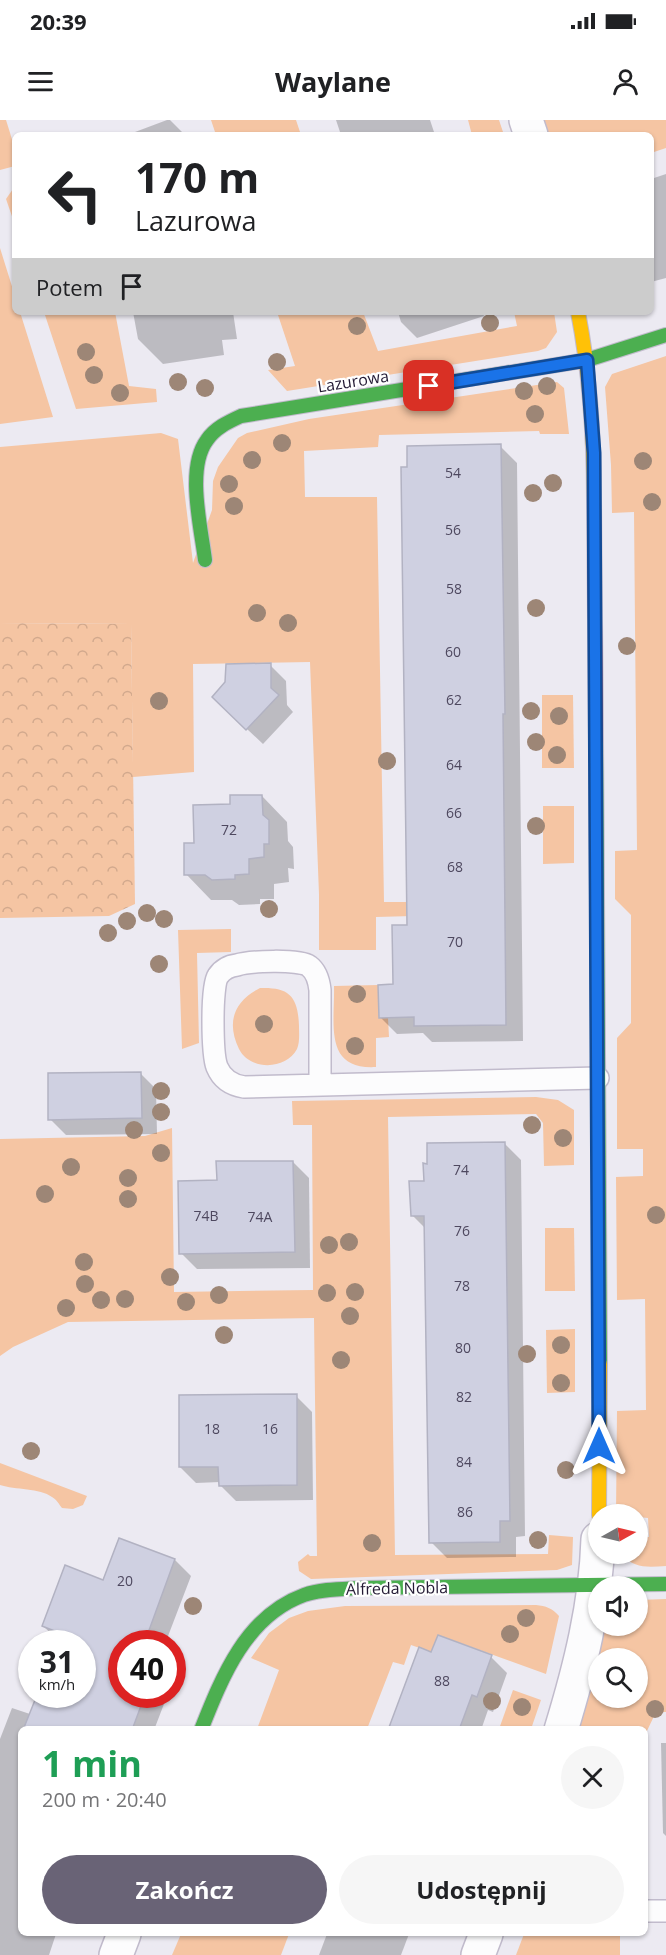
<!DOCTYPE html>
<html lang="pl">
<head>
<meta charset="utf-8">
<style>
  :root { --surface:#fff; --page:#f6f6f6; --text:#202124; --muted:#757577; --accent:#696376 }
  body { margin:0; font-family:"Open Sans",sans-serif; background:var(--page); color:var(--text); height:100vh; display:flex; flex-direction:column; font-size:22px; white-space:nowrap }
  * { box-sizing:border-box; margin:0 }
  p { font-size:20px; color:var(--muted) }
  .icon { flex:none; width:33px; height:33px; fill:none; stroke:currentColor; stroke-width:2; stroke-linecap:round; stroke-linejoin:round }
  .map { position:relative; flex:1; overflow:hidden }
  .sheet { position:absolute; left:18px; top:1606px; width:630px; height:210px; display:flex; flex-direction:column; background:var(--surface); border-radius:9px; box-shadow:0 2px 4px #0004 }
  .sheet>* { flex:none }
  .top-card { position:absolute; left:12px; top:12px; width:642px; height:183px; border-radius:9px; box-shadow:0 2px 4px #0004; background:#fff; color:var(--text); overflow:hidden }
  .needle { width:39px; rotate:82deg }
  .controls { position:absolute; left:588px; top:1384px; display:grid; gap:12px }
  .controls a { display:grid; place-items:center; width:60px; height:60px; border-radius:50%; background:var(--surface); box-shadow:0 2px 4px #0004; font-size:30px }
  .speed { position:absolute; left:18px; top:1510px; display:flex; gap:12px; font-size:30px; font-weight:700; text-align:center }
  .speed>* { display:grid; place-content:center; width:78px; height:78px; border-radius:50%; background:var(--surface); box-shadow:0 2px 4px #0004; line-height:1 }
  .speed small { font-size:15px; font-weight:400 }
  .speed .limit { border:9px solid #d22; background:#fff; color:#111 }
  .pin { position:absolute; display:grid; place-items:center; width:51px; height:51px; color:#fff; margin:-26px; border-radius:12px; box-shadow:0 3px 9px #0006 }
  .me { position:absolute; width:66px; margin:-33px; rotate:0deg; stroke-linejoin:round; filter:drop-shadow(0 0 4px #0008) }
  .turn { display:flex; align-items:center; gap:21px; height:126px; padding:0 24px; font-size:27px }
  .turn .icon { width:78px; height:78px; stroke-width:2.5 }
  .turn b { display:block; font-size:42px; line-height:51px }
  .then { display:flex; align-items:center; height:57px; padding:0 24px; background:#0003; gap:12px; font-size:22px }
  .round { display:grid; place-items:center; flex:none; width:63px; height:63px; border-radius:32px; background:var(--page) }
  .headline { display:flex; align-items:center; justify-content:space-between; height:102px; padding:0 24px }
  h1 { font-size:36px; font-weight:700; line-height:45px; color:#1e9e55 }
  .button { display:flex; gap:12px; margin-top:auto; padding:12px 24px }
  .button a { flex:1; height:69px; border-radius:36px; background:var(--accent); color:#fff; font-size:24px; font-weight:700; line-height:69px; text-align:center }
  .button a+a { background:var(--page); color:var(--text) }
  .status { display:flex; justify-content:space-between; align-items:center; height:42px; padding:0 30px; background:var(--surface); direction:ltr }
  .status svg { height:16px; fill:currentColor }
  header { display:flex; justify-content:space-between; align-items:center; height:78px; padding:0 24px; background:var(--surface); font-size:27px; font-weight:700 }
  .map>svg:first-child { display:block }
</style>
</head>
<body>
<div class="status"><b>20:39</b><svg viewBox="0 0 49 12"><path d="M0 12V9h3v3zM5 12V6h3v6zM10 12V3h3v9zM15 12V0h3v12zM26 1h20v11H26zM47 4h2v5h-2z"/></svg></div>
<header><svg class="icon" aria-label="menu" viewBox="0 0 24 24"><path d="M4 6h16M4 12h16M4 18h16"/></svg>Waylane<svg class="icon" aria-label="person" viewBox="0 0 24 24"><circle cx="12" cy="8" r="4"/><path d="M4 21q1-7 8-7t8 7"/></svg></header>
<div class="map">
<svg width="666" height="1835" viewBox="0 0 666 1835">
  <defs>
    <pattern id="forest-crowns" width="20" height="18" patternUnits="userSpaceOnUse" patternTransform="scale(1.5)"><rect width="20" height="18" fill="#f5c5a3"/><path d="M2 6a3 3 0 1 1 6 0M12 15a3 3 0 1 1 6 0" fill="none" stroke="#d2a98d"/></pattern>
  </defs>
  <rect width="100%" height="100%" fill="#eceaf2"/>
  <g fill="#f5c5a3" fill-rule="evenodd">
    <polygon points="0,0 6,0 15,29 15,46 0,50"/>
    <polygon points="211,0 296,0 301,15 216,15"/>
    <polygon points="468,0 499,0 504,15 472,15"/>
    <polygon points="542,0 666,0 666,28 651,33 651,15 547,15"/>
    <polygon points="15,66 15,105 6,79"/>
    <polygon points="0,128 15,176 15,192 20,192 53,297 0,304"/>
    <polygon points="44,192 115,192 129,266 156,269 157,282 76,289"/>
    <polygon points="277,192 363,192 378,231 517,206 514,192 554,192 557,212 546,228 538,231 287,271 268,250 295,246"/>
    <path d="M666 236V1446C648 1447 634 1449 622 1434H638V1417H649L648 1398 638 1397V1395H616L617 1291 646 1290 645 1179 617 1180 616 1057 643 1056V1029H617V918L631 903V795L615 779V731L637 730 634 392 612 393 611 345 605 267 612 254Z"/>
    <polygon points="557,262 564,268 569,314 540,314 539,311 379,315 378,327 304,331 305,377 377,377 384,782 412,782 413,796 376,797 376,830 319,830 319,774 310,542 193,544 194,652 133,657 131,504 0,503 0,327 161,313 178,319 193,443 212,390 213,361 218,347 238,318 247,313 309,299"/>
    <polygon points="542,575 573,575 574,648 542,648"/>
    <polygon points="543,686 574,686 574,743 543,744"/>
    <polygon points="231,809 231,832 197,833 199,923 182,929 178,810"/>
    <path d="M378 865 379 898H388L389 917 376 918V947C323 950 335 903 334 866Z"/>
    <path d="M260 868C289 867 298 876 299 906 299 912 300 922 297 929 286 950 250 951 239 929 226 902 234 881 260 868Z"/>
    <polygon points="536,977 558,980 574,990 574,1045 544,1046 543,1003 536,994 388,997 395,1435 548,1434 549,1415 573,1417 572,1445 557,1450 311,1459 299,1451 298,1442 308,1434 310,1436 317,1436 314,1198 68,1202 13,1227 0,1236 0,1019 145,1016 172,1008 174,1172 313,1170 312,1005 293,1005 292,981"/>
    <polygon points="545,1108 574,1108 575,1171 545,1171"/>
    <polygon points="575,1209 575,1272 547,1273 546,1210"/>
    <path d="M0 1343 87 1376 83 1385 73 1389 62 1388C59 1384 56 1379 52 1377 40 1368 15 1370 0 1365Z"/>
    <path d="M666 1479V1592H656L645 1615V1610H577L603 1506H638V1480ZM598 1539H638V1578H598Z"/>
    <path d="M536 1485C546 1486 552 1488 559 1496L546 1554 438 1515 431 1532 411 1525 404 1545 393 1542 367 1609H257L279 1550 251 1538 269 1513 289 1498 308 1491 345 1486Z"/>
    <polygon points="513,1570 541,1580 531,1609 499,1609"/>
    <polygon points="181,1814 289,1814 281,1835 172,1835"/>
    <polygon points="524,1814 618,1814 620,1816 620,1835 516,1835"/>
  </g>
  <polygon fill="url(#forest-crowns)" points="0,503 131,504 135,784 109,796 0,798"/>
  <g fill="#0003">
    <polygon points="167,0 170,0 185,15 127,15"/>
    <polygon points="336,0 430,0 435,15 341,15"/>
    <polygon points="666,54 666,158 651,162 651,59"/>
    <polygon points="133,192 233,192 237,219 222,220 224,235 163,244 138,219"/>
    <polygon points="398,192 482,192 484,196 417,218 401,202"/>
    <polygon points="500,326 517,343 523,921 432,922 423,913 397,914 380,897 394,866 409,806"/>
    <polygon points="270,545 286,561 287,585 293,592 263,624 230,593"/>
    <polygon points="262,676 287,702 288,721 293,727 294,749 288,748 289,762 274,764 274,779 260,779 260,784 239,785 232,780 211,780 186,754 195,725 231,686"/>
    <polygon points="140,953 156,969 157,1014 66,1015 50,999"/>
    <polygon points="505,1024 521,1040 525,1416 516,1417 516,1437 447,1438 431,1422 426,1109 412,1095 425,1062"/>
    <polygon points="293,1042 309,1058 310,1148 197,1149 181,1133 218,1061"/>
    <polygon points="296,1276 312,1292 313,1380 236,1381 220,1365 220,1362 196,1363 180,1347"/>
    <polygon points="175,1440 191,1456 165,1524 122,1524 122,1575 155,1575 164,1584 154,1610 21,1610 21,1814 56,1814 49,1835 0,1835 0,1619 12,1588 30,1594 37,1575 82,1575 82,1524 55,1524 57,1519 43,1506 104,1462"/>
    <polygon points="439,1517 491,1537 507,1553 493,1592 488,1590 481,1610 390,1610 432,1534"/>
    <polygon points="661,1623 666,1623 666,1716 663,1713"/>
    <polygon points="327,1814 409,1814 401,1835 319,1835"/>
  </g>
  <g fill="#cfd0e1" stroke="#b2b2c2" stroke-width="1.5">
    <polygon points="501,324 505,594 503,594 506,905 414,906 414,897 379,898 378,865 393,864 392,805 407,805 401,347 407,347 407,326"/>
    <polygon points="271,543 271,568 279,575 246,610 212,577 225,562 226,544"/>
    <polygon points="230,675 262,675 263,695 269,700 269,724 264,724 264,737 249,739 249,754 235,755 235,759 212,760 205,755 184,755 184,723 194,723 193,685 230,684"/>
    <polygon points="141,952 142,998 48,1000 48,953"/>
    <polygon points="505,1022 510,1401 500,1401 500,1422 429,1423 424,1096 411,1096 409,1061 424,1061 423,1043 427,1044 427,1023"/>
    <polygon points="216,1041 293,1041 295,1132 179,1134 178,1061 217,1060"/>
    <polygon points="297,1274 297,1365 219,1366 218,1347 179,1347 179,1275"/>
    <polygon points="119,1418 175,1439 144,1524 122,1524 122,1575 145,1575 132,1610 23,1610 37,1575 82,1575 82,1524 58,1524 62,1514 42,1506 65,1445 103,1460"/>
    <polygon points="438,1515 492,1535 477,1577 472,1575 459,1610 388,1610 419,1527 431,1532"/>
  </g>
  <g fill="none" stroke-linecap="round" stroke-linejoin="round">
    <defs>
      <g id="lane">
        <path d="M320 965V870C319 861 317 852 309 846 299 839 249 841 237 845 229 846 222 850 218 856 211 866 212 934 217 947 222 959 231 965 244 967L598 958"/>
        <polyline points="645,1791 666,1791"/>
      </g>
      <g id="street">
        <polyline points="526,0 531,15"/>
        <path d="M561 1610C580 1548 596 1484 598 1419"/>
        <polyline points="116,1835 124,1814"/>
        <polyline points="478,1835 486,1814"/>
      </g>
      <g id="fast">
        <path d="M205 440C201 407 186 348 207 320 215 308 228 302 241 296L587 240 666 215"/>
        <polyline points="596,620 600,1244"/>
        <path d="M201 1610C222 1557 246 1496 304 1475 321 1469 341 1469 359 1468L666 1464"/>
      </g>
      <g id="slow">
        <path d="M578 192C590 254 594 316 594 380"/>
        <polyline points="599,1395 600,1244"/>
      </g>
      <polyline id="jam" points="594,380 596,620"/>
    </defs>
    <use href="#lane" stroke="#c1bbcc" stroke-width="24"/>
    <use href="#street" stroke="#c1bbcc" stroke-width="36"/>
    <use href="#fast" stroke="#c1bbcc" stroke-width="16"/>
    <use href="#slow" stroke="#c1bbcc" stroke-width="16"/>
    <use href="#jam" stroke="#c1bbcc" stroke-width="16"/>
    <use href="#lane" stroke="#fcfcfd" stroke-width="21"/>
    <use href="#street" stroke="#fcfcfd" stroke-width="33"/>
    <use href="#fast" stroke="#4caf50" stroke-width="14"/>
    <use href="#slow" stroke="#ffc107" stroke-width="14"/>
    <use href="#jam" stroke="#c62828" stroke-width="14"/>
  </g>
  <g fill="#9d8676">
    <circle cx="490" cy="203" r="9"/>
    <circle cx="357" cy="206" r="9"/>
    <circle cx="86" cy="232" r="9"/>
    <circle cx="277" cy="242" r="9"/>
    <circle cx="94" cy="255" r="9"/>
    <circle cx="178" cy="262" r="9"/>
    <circle cx="547" cy="266" r="9"/>
    <circle cx="205" cy="268" r="9"/>
    <circle cx="524" cy="271" r="9"/>
    <circle cx="120" cy="273" r="9"/>
    <circle cx="535" cy="294" r="9"/>
    <circle cx="282" cy="323" r="9"/>
    <circle cx="252" cy="340" r="9"/>
    <circle cx="643" cy="341" r="9"/>
    <circle cx="553" cy="363" r="9"/>
    <circle cx="229" cy="364" r="9"/>
    <circle cx="533" cy="373" r="9"/>
    <circle cx="652" cy="382" r="9"/>
    <circle cx="234" cy="386" r="9"/>
    <circle cx="536" cy="488" r="9"/>
    <circle cx="257" cy="493" r="9"/>
    <circle cx="288" cy="503" r="9"/>
    <circle cx="627" cy="526" r="9"/>
    <circle cx="159" cy="581" r="9"/>
    <circle cx="531" cy="591" r="9"/>
    <circle cx="559" cy="596" r="9"/>
    <circle cx="536" cy="622" r="9"/>
    <circle cx="557" cy="635" r="9"/>
    <circle cx="387" cy="641" r="9"/>
    <circle cx="536" cy="706" r="9"/>
    <circle cx="269" cy="789" r="9"/>
    <circle cx="147" cy="793" r="9"/>
    <circle cx="164" cy="799" r="9"/>
    <circle cx="127" cy="801" r="9"/>
    <circle cx="108" cy="813" r="9"/>
    <circle cx="159" cy="844" r="9"/>
    <circle cx="357" cy="874" r="9"/>
    <circle cx="264" cy="904" r="9"/>
    <circle cx="355" cy="926" r="9"/>
    <circle cx="161" cy="971" r="9"/>
    <circle cx="161" cy="992" r="9"/>
    <circle cx="532" cy="1005" r="9"/>
    <circle cx="134" cy="1010" r="9"/>
    <circle cx="563" cy="1018" r="9"/>
    <circle cx="161" cy="1033" r="9"/>
    <circle cx="71" cy="1047" r="9"/>
    <circle cx="128" cy="1058" r="9"/>
    <circle cx="45" cy="1074" r="9"/>
    <circle cx="128" cy="1079" r="9"/>
    <circle cx="656" cy="1095" r="9"/>
    <circle cx="349" cy="1122" r="9"/>
    <circle cx="329" cy="1125" r="9"/>
    <circle cx="84" cy="1142" r="9"/>
    <circle cx="170" cy="1157" r="9"/>
    <circle cx="85" cy="1164" r="9"/>
    <circle cx="355" cy="1172" r="9"/>
    <circle cx="327" cy="1173" r="9"/>
    <circle cx="219" cy="1175" r="9"/>
    <circle cx="125" cy="1179" r="9"/>
    <circle cx="101" cy="1180" r="9"/>
    <circle cx="186" cy="1182" r="9"/>
    <circle cx="66" cy="1188" r="9"/>
    <circle cx="350" cy="1196" r="9"/>
    <circle cx="224" cy="1215" r="9"/>
    <circle cx="561" cy="1225" r="9"/>
    <circle cx="527" cy="1234" r="9"/>
    <circle cx="341" cy="1240" r="9"/>
    <circle cx="561" cy="1263" r="9"/>
    <circle cx="31" cy="1331" r="9"/>
    <circle cx="566" cy="1350" r="9"/>
    <circle cx="538" cy="1420" r="9"/>
    <circle cx="372" cy="1423" r="9"/>
    <circle cx="193" cy="1486" r="9"/>
    <circle cx="526" cy="1498" r="9"/>
    <circle cx="510" cy="1514" r="9"/>
    <circle cx="492" cy="1581" r="9"/>
    <circle cx="522" cy="1587" r="9"/>
    <circle cx="655" cy="1589" r="9"/>
  </g>
  <g fill="none" stroke-linecap="round" stroke-linejoin="round">
    <defs>
      <polyline id="route" points="429,266 587,240 594,333 599,1326"/>
    </defs>
    <use href="#route" stroke="#114b97" stroke-width="15"/>
    <use href="#route" stroke="#1a73e8" stroke-width="10"/>
  </g>
  <g text-anchor="middle" stroke-width="4.5" stroke-linejoin="round" paint-order="stroke">
    <g font-size="14" fill="#4e485f">
      <text x="453" y="358">54</text>
      <text x="453" y="415">56</text>
      <text x="454" y="474">58</text>
      <text x="453" y="537">60</text>
      <text x="454" y="585">62</text>
      <text x="454" y="650">64</text>
      <text x="454" y="698">66</text>
      <text x="229" y="715">72</text>
      <text x="455" y="752">68</text>
      <text x="455" y="827">70</text>
      <text x="461" y="1055">74</text>
      <text x="206" y="1101">74B</text>
      <text x="260" y="1102">74A</text>
      <text x="462" y="1116">76</text>
      <text x="462" y="1171">78</text>
      <text x="463" y="1233">80</text>
      <text x="464" y="1282">82</text>
      <text x="212" y="1314">18</text>
      <text x="270" y="1314">16</text>
      <text x="464" y="1347">84</text>
      <text x="465" y="1397">86</text>
      <text x="125" y="1466">20</text>
      <text x="442" y="1566">88</text>
    </g>
    <g font-size="16" fill="#231a34" stroke="#fff">
      <text transform="translate(353 261) rotate(-9)" y="6">Lazurowa</text>
      <text transform="translate(397 1468) rotate(-1)" y="6">Alfreda Nobla</text>
    </g>
  </g>
</svg>
<div class="controls">
<a><svg class="needle" viewBox="-14 -14 28 28"><path d="M0-13l5 13h-10z" fill="#e53935"/><path d="M0 13l5-13h-10z" fill="#757577"/></svg></a>
<a><svg class="icon" aria-label="sound" viewBox="0 0 24 24"><path d="M4 9h4l5-4v14l-5-4H4zM17 9q2 3 0 6"/></svg></a>
<a><svg class="icon" aria-label="search" viewBox="0 0 24 24"><circle cx="10" cy="10" r="6"/><path d="M15 15l6 6"/></svg></a>
</div>
<div class="speed"><div>31<small>km/h</small></div><div class="limit">40</div></div>
<div class="pin" style="left:429px;top:266px;background:#d93025"><svg class="icon" aria-label="arrive" viewBox="0 0 24 24"><path d="M6 21V4h12l-3 4 3 4H6"/></svg></div>
<svg class="me" style="left:599px;top:1326px" viewBox="-20 -20 40 40"><path d="M0-17L14 15 0 8-14 15z" fill="#1a73e8" stroke="#fff" stroke-width="4"/></svg>
<div class="top-card">
<div class="turn"><svg class="icon" aria-label="left" viewBox="0 0 24 24"><path d="M17 20v-9H6M10 6l-5 5 5 5"/></svg><div><b>170 m</b>Lazurowa</div></div>
<div class="then">Potem<svg class="icon" aria-label="arrive" viewBox="0 0 24 24"><path d="M6 21V4h12l-3 4 3 4H6"/></svg></div>
</div>
<section class="sheet">
<div class="headline"><div><h1>1 min</h1><p>200 m · 20:40</p></div><a class="round"><svg class="icon" aria-label="close" viewBox="0 0 24 24"><path d="M6 6l12 12M18 6L6 18"/></svg></a></div>
<div class="button"><a>Zakończ</a><a>Udostępnij</a></div>
</section>
</div>
</body>
</html>
